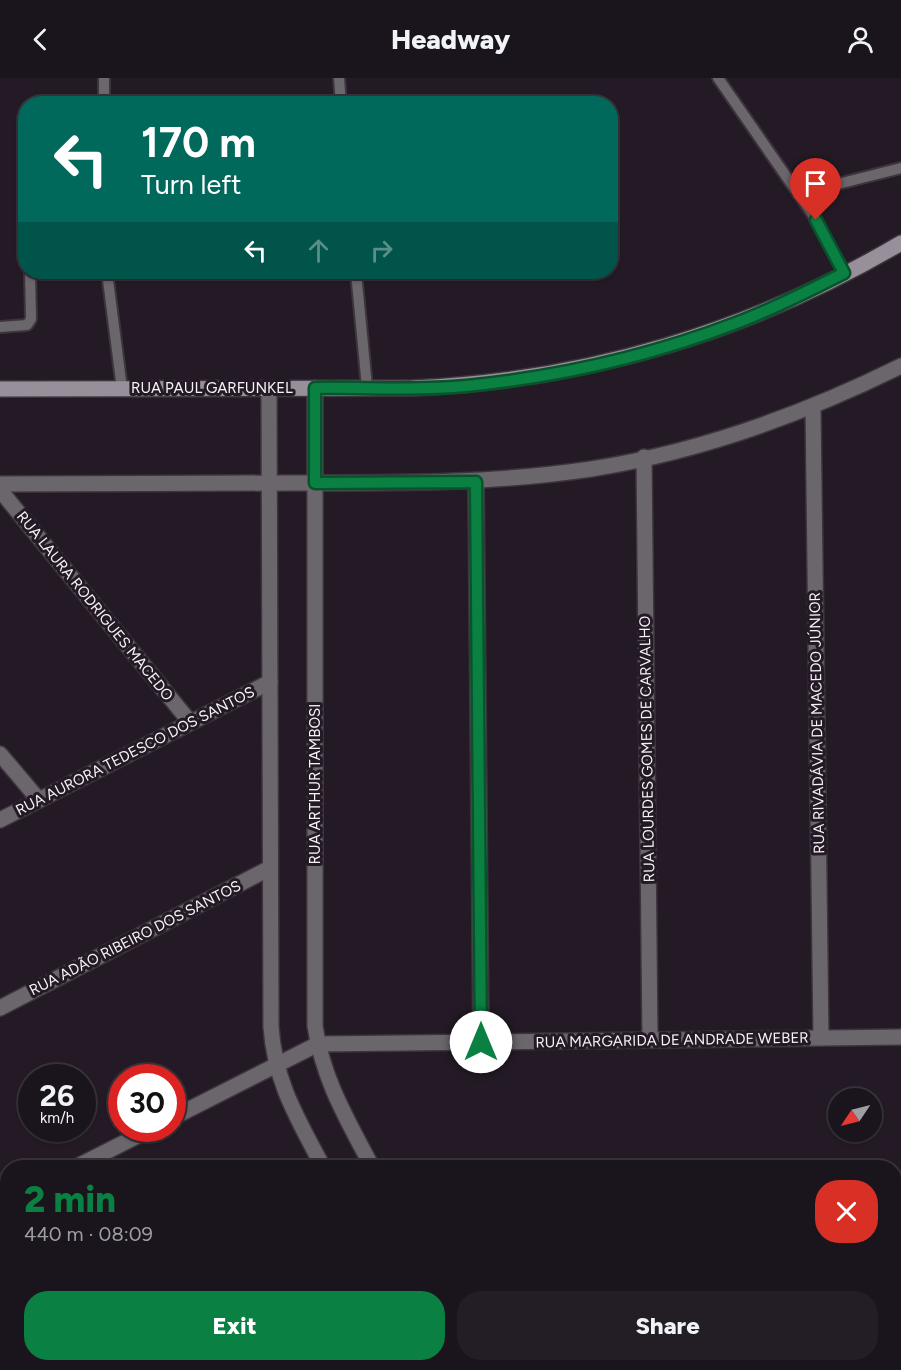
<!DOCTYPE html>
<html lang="en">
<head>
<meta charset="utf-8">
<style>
  :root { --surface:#1a141c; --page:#231d25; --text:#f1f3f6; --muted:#9f9ea3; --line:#38333b; --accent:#0b8043 }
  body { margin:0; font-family:Figtree,sans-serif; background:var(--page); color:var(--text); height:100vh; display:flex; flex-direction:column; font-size:22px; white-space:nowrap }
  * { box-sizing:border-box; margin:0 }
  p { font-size:20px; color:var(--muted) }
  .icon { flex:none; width:33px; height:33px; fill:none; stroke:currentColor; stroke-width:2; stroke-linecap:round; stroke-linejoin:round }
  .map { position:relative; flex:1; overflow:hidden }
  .drawer { position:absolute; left:0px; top:1082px; width:902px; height:212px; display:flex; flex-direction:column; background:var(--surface); border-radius:24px 24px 0 0; box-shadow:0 2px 4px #0004,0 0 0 2px var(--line) }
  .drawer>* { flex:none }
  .guide { position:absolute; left:18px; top:18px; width:600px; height:183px; border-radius:24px; box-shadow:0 2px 4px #0004,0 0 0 2px var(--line); background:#00695c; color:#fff; overflow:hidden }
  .needle { width:39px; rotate:235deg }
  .fabs { position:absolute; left:828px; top:1010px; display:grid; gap:12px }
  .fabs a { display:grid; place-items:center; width:54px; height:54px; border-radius:50%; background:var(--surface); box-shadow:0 2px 4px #0004,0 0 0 2px var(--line); font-size:30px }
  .speed { position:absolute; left:18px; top:986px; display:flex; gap:12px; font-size:30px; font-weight:700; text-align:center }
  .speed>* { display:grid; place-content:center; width:78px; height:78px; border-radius:50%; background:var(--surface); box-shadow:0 2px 4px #0004,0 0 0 2px var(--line); line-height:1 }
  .speed small { font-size:15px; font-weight:400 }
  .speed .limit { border:9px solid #d22; background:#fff; color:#111 }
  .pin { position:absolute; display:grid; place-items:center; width:51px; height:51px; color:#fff; margin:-62px -26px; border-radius:50% 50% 50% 0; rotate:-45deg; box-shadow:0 0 6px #0007 }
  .pin .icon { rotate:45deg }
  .me { position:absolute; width:66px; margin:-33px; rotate:0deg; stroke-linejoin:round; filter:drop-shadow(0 0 4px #0008) }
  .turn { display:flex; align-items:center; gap:21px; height:126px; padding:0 24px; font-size:27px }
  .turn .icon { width:78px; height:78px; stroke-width:2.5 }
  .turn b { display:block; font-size:42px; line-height:51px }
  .lanes { display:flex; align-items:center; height:57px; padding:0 24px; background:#0003; justify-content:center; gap:30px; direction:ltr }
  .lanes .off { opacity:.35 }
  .round { display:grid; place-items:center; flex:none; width:63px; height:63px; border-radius:24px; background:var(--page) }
  .summary { display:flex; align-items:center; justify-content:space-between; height:102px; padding:0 24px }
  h1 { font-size:36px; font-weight:800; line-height:45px; color:var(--accent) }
  .cta { display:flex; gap:12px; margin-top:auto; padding:12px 24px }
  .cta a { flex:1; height:69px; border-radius:24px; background:var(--accent); color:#fff; font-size:24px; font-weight:800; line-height:69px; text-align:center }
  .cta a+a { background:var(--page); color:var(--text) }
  header { display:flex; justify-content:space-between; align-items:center; height:78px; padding:0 24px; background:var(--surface); font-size:27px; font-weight:800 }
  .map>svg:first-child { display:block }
</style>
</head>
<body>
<header><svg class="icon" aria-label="back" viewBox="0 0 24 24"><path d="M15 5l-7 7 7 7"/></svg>Headway<svg class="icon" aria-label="person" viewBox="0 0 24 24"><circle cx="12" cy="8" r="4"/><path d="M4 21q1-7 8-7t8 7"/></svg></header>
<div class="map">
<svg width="901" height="1292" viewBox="0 0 901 1292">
  <rect width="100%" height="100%" fill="#231a25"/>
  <polygon fill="#482c4f" points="894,1151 901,1151 901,1292 501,1292 497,1286 894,1286"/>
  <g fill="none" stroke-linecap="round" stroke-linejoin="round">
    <defs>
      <g id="service">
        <polyline points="104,0 104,26"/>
        <polyline points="339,0 341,26"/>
        <polyline points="718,0 813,137 844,195"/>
        <polyline points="798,116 901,90"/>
        <polyline points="107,194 122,311"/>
        <polyline points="356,194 367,309"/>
        <polyline points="0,249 27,247 31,241 30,194"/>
      </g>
      <g id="minor">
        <polyline points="813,329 821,960"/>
        <polyline points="644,379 650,962"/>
        <polyline points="476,403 481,964"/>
        <path d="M0 406C97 406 194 405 291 405 392 405 491 406 591 391 699 374 804 336 901 288"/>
        <polyline points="0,412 190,644"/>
        <polyline points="0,676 39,722"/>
        <polyline points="0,742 270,604"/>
        <polyline points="0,930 270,790"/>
        <polyline points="172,1040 318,966 901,959"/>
        <polyline points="76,1089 153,1050"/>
        <polyline points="0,1128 8,1124"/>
        <polyline points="894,1132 901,1132"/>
        <polyline points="64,1292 77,1286"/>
      </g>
      <g id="tertiary">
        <path d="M269 310 271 949C275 1005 298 1041 323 1089"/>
        <path d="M315 310V948C323 1002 347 1041 372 1089"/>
        <polyline points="424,1286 427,1292"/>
        <polyline points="473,1286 476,1292"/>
      </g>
      <path id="secondary" d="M0 311 412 310C585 303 752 253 901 165"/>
    </defs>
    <use href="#service" stroke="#3d343e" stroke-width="14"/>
    <use href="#minor" stroke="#3d343e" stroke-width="18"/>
    <use href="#tertiary" stroke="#3d343e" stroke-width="18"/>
    <use href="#secondary" stroke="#3d343e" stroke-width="18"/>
    <use href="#service" stroke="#6a666c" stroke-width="10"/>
    <use href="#minor" stroke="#6a666c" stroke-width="15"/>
    <use href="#tertiary" stroke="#6a666c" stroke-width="15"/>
    <use href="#secondary" stroke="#978f99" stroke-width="15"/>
  </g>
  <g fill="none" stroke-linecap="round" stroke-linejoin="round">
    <defs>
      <path id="route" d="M481 964 476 404 315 405V310C365 309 416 313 466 308 557 299 650 278 736 245 773 231 809 213 844 195L816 142"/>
    </defs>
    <use href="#route" stroke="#07532c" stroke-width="15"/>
    <use href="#route" stroke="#0b8043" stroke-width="10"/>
  </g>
  <g text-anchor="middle" stroke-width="6" stroke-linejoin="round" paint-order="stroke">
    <g font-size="15" fill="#f8f1f9" stroke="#231a25">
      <text x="212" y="315">RUA PAUL GARFUNKEL</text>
      <text transform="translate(95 528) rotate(51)" y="5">RUA LAURA RODRIGUES MACEDO</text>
      <text transform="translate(817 645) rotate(-91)" y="5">RUA RIVADÁVIA DE MACEDO JÚNIOR</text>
      <text transform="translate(647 671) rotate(-91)" y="5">RUA LOURDES GOMES DE CARVALHO</text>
      <text transform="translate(135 673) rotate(-27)" y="5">RUA AURORA TEDESCO DOS SANTOS</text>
      <text transform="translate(315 706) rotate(-90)" y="5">RUA ARTHUR TAMBOSI</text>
      <text transform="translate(135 860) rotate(-27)" y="5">RUA ADÃO RIBEIRO DOS SANTOS</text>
      <text transform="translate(672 962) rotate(-1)" y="5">RUA MARGARIDA DE ANDRADE WEBER</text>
    </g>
  </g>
</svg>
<div class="fabs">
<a><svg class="needle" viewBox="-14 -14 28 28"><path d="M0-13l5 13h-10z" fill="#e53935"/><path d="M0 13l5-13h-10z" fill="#9f9ea3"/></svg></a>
</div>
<div class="speed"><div>26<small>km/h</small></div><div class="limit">30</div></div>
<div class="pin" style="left:816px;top:142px;background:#d93025"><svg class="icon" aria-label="arrive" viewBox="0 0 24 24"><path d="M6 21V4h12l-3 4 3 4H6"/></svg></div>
<svg class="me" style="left:481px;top:964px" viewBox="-20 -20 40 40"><circle r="19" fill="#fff"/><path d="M0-13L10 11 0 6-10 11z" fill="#0b8043"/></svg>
<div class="guide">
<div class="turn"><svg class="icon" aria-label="left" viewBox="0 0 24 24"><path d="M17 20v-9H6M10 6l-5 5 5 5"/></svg><div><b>170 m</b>Turn left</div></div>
<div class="lanes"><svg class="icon" aria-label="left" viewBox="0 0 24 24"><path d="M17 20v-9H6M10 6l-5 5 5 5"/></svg><svg class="icon off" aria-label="ahead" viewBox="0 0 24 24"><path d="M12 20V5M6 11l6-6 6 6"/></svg><svg class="icon off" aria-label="right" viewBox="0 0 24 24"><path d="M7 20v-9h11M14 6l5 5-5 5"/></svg></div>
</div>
<section class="drawer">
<div class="summary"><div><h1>2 min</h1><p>440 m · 08:09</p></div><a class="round" style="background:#d93025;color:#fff"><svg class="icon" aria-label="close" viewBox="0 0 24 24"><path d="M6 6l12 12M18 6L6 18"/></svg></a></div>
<div class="cta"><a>Exit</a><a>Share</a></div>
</section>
</div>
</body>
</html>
